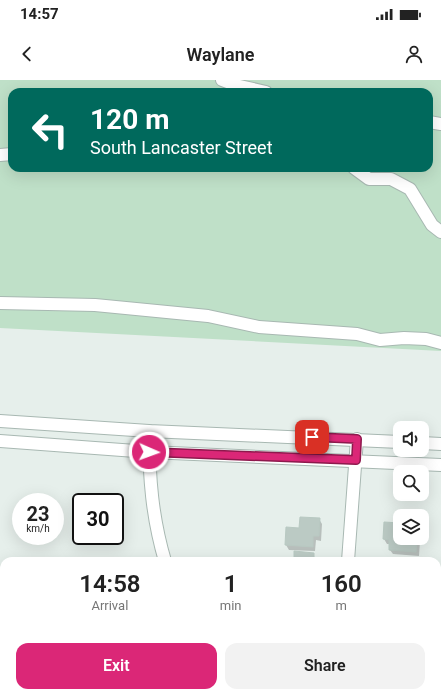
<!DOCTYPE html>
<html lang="en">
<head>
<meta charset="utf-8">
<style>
  :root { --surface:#fff; --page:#f2f2f2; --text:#222; --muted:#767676; --accent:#db2777 }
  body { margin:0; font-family:Roboto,sans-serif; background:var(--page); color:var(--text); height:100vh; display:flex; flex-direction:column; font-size:15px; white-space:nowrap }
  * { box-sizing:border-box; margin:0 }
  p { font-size:13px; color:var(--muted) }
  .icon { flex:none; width:22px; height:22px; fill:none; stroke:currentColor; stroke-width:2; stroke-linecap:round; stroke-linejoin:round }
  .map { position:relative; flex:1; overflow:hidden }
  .panel { position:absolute; left:0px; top:477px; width:441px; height:140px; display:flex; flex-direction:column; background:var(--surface); border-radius:12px 12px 0 0; box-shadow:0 4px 16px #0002 }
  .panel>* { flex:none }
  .top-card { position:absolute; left:8px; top:8px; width:425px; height:84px; border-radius:12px; box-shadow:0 4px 16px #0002; background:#00695c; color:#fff; overflow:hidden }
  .buttons { position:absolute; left:393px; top:341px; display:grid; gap:8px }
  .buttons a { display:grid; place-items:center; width:36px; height:36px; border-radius:8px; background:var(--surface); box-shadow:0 4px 16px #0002; font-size:20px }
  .speed { position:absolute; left:12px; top:413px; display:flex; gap:8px; font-size:20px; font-weight:700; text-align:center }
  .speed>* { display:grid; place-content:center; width:52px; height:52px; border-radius:50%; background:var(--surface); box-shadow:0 4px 16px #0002; line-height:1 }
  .speed small { font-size:10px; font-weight:400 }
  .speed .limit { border:2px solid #111; border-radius:6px; background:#fff; color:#111 }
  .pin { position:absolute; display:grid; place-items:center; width:34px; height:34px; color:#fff; margin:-17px; border-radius:8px; box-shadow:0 2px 6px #0006 }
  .me { position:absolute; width:44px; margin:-22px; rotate:92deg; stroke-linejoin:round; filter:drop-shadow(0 0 3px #0008) }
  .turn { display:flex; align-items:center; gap:14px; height:84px; padding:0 16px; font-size:18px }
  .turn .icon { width:52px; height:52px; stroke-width:2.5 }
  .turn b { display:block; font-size:28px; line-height:34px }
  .eta { display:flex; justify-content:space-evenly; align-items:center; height:68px; text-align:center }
  .eta b { font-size:24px; font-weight:600; line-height:28px }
  .primary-button { display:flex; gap:8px; margin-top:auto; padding:8px 16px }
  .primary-button a { flex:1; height:46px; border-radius:12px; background:var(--accent); color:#fff; font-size:16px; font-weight:600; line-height:46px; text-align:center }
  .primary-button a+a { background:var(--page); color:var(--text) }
  .status { display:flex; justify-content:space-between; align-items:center; height:28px; padding:0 20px; background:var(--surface); direction:ltr }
  .status svg { height:11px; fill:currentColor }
  header { display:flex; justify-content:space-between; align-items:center; height:52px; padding:0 16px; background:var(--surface); font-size:18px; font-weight:600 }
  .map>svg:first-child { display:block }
</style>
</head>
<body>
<div class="status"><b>14:57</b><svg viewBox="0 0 49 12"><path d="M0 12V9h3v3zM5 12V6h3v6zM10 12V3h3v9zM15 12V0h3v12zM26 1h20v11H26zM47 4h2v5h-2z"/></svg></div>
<header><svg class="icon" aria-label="back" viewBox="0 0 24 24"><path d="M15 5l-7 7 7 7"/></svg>Waylane<svg class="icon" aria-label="person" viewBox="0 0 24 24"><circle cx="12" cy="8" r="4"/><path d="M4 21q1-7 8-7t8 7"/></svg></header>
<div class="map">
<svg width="441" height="617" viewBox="0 0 441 617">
  <rect width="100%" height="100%" fill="#e6efeb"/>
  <path fill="#bfe0c8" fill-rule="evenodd" d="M0 0H441V271L0 248ZM12 12H429V88H12Z"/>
  <g fill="#0003">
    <polygon points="319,439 322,444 321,461 316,460 315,471 289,470 286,465 300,449"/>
    <polygon points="400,444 400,458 418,458 420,461 419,476 393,474 390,470 390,464 387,464 384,459"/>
    <polygon points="313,474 316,481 295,481"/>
    <polygon points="0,507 2,511 0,521"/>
    <polygon points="0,597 4,598 4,613 27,613 26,617 0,617"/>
    <polygon points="29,613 62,613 62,614 61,617 29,617"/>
    <polygon points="377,613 406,613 406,617 379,617"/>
  </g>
  <g fill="#bbcac4" stroke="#b8c9c2">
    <polygon points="300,437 320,438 319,456 313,456 313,467 285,465 286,447 299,448"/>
    <polygon points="384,442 400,443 400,458 417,458 416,472 389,470 389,460 383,459"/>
    <polygon points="294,471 314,473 314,481 294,481"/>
    <polygon points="4,514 4,528 1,527"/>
    <polygon points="0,596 4,597 4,613 24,613 23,617 0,617"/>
    <polygon points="440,601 441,601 441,617 439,617"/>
    <polygon points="28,613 59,613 58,617 28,617"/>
    <polygon points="376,613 404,613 403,616"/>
    <polygon points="286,615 305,616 305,617 285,617"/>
  </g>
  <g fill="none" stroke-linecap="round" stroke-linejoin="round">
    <defs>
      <g id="minor">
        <polyline points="222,0 235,5 266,12"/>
        <polyline points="429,42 441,44"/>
        <polyline points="0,75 12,74"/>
        <polyline points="354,88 369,99 391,99 410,109 432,145 441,152"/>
        <polyline points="0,223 95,225 208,236 259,247 357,254 380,260 404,258 426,259 441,263"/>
        <polyline points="0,341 149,351 400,362"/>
        <path d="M149 351C149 397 152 437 165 481"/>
        <polyline points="0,361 149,372 441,385"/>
        <polyline points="422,363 441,364"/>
        <polyline points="348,481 357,359"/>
        <polyline points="0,563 4,564"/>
        <polyline points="170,617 170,613"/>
        <polyline points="338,617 338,613"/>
      </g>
    </defs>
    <use href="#minor" stroke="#a8b8b2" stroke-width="14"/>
    <use href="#minor" stroke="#fff" stroke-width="12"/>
  </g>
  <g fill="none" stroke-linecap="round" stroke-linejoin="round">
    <defs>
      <polyline id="route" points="149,372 356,380 357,359 312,357"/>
    </defs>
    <use href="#route" stroke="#8e194d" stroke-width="10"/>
    <use href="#route" stroke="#db2777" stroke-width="7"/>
  </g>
</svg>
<div class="buttons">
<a><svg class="icon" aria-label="sound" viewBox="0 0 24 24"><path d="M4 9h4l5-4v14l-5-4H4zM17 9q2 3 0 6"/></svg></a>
<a><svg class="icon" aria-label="search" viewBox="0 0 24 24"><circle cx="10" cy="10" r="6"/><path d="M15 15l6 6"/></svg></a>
<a><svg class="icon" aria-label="layers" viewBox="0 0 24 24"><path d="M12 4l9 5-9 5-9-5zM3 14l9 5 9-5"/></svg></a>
</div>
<div class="speed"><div>23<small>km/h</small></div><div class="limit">30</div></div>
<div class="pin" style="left:312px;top:357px;background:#d93025"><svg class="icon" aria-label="arrive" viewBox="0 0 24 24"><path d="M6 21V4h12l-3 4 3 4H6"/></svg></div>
<svg class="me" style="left:149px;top:372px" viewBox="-20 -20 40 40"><circle r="17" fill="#db2777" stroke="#fff" stroke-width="3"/><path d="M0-11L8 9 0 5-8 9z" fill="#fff"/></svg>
<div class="top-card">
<div class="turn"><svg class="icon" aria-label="left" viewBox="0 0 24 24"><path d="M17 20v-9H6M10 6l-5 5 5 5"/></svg><div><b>120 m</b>South Lancaster Street</div></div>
</div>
<section class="panel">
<div class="eta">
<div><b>14:58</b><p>Arrival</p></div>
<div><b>1</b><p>min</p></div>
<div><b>160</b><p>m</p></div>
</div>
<div class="primary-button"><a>Exit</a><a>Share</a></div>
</section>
</div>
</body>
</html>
